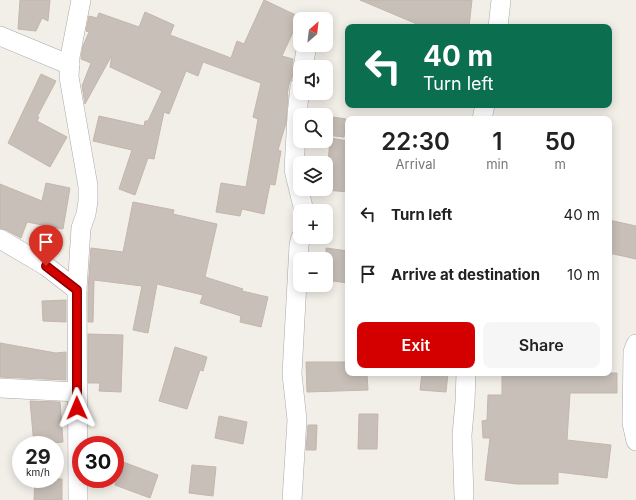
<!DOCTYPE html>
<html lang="en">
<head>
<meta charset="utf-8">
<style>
  :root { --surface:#fff; --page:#f6f6f6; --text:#222; --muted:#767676; --accent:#d40000 }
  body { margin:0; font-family:Inter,sans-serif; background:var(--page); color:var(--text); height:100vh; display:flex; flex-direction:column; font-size:15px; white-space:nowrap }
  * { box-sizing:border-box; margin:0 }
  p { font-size:13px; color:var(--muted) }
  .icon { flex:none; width:22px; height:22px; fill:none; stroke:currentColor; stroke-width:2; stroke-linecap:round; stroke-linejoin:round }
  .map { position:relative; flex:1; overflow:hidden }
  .details { position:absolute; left:345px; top:116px; width:267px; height:260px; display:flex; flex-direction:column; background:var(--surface); border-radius:8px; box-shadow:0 2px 10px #0003 }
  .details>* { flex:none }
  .hud { position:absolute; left:345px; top:24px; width:267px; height:84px; border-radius:8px; box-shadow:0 2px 10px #0003; background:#0b6e4f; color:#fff; overflow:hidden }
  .needle { width:26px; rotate:28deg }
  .buttons { position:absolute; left:293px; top:12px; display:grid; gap:8px }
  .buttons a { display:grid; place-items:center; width:40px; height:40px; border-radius:8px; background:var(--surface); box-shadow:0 2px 10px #0003; font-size:20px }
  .speed { position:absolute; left:12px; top:436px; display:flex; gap:8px; font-size:20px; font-weight:700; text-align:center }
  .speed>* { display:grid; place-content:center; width:52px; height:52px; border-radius:50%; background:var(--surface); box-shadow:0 2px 10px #0003; line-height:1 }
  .speed small { font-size:10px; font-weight:400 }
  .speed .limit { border:6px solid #d22; background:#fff; color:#111 }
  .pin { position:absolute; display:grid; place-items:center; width:34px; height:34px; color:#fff; margin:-41px -17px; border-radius:50% 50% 50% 0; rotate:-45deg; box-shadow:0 0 4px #0007 }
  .pin .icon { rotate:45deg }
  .me { position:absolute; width:44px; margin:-22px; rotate:359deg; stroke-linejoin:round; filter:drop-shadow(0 0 3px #0008) }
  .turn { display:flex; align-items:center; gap:14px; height:84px; padding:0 12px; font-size:18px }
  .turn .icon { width:52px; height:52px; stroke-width:2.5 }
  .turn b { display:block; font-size:28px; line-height:34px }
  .eta { display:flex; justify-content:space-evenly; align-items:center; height:68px; text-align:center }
  .eta b { font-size:24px; font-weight:600; line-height:28px }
  .action { display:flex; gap:8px; margin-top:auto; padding:8px 12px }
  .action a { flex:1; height:46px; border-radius:8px; background:var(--accent); color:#fff; font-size:16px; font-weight:600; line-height:46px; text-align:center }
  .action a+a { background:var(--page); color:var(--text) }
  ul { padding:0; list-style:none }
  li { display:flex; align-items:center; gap:12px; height:60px; padding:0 12px }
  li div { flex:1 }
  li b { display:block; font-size:15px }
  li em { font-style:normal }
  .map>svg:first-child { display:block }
</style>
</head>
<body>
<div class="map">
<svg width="636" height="500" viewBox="0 0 636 500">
  <rect width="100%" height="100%" fill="#f2efe9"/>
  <g fill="#c7bfb8" stroke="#c4b6ab">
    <polygon points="20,0 50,0 48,21 42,18 36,31 18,29"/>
    <polygon points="264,0 300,17 282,56 293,59 292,65 294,73 289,84 287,95 288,95 286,123 278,150 281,151 275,185 270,184 264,214 242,209 240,216 216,212 221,183 246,187 258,119 253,117 261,83 203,62 198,76 186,71 169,114 164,112 154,159 148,158 135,195 119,189 132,150 93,141 99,116 144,126 145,121 148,121 162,91 110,67 112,55 85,104 82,86 91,63 81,59 83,46 89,32 86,31 89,16 97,18 99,13 139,27 145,12 174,25 170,35 231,58 237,41 244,44"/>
    <polygon points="360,0 472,0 469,27 424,27"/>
    <polygon points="41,74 56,81 37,117 39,117 37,121 67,137 50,167 8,143"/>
    <polygon points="326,116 346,119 344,137 326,135"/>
    <polygon points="330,138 348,141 348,192 326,190"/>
    <polygon points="46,183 70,188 63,229 27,222 21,238 6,230 0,228 0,184 42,201"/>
    <polygon points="133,202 174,210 173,214 217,224 205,277 243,289 242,291 268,297 261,327 240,322 241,316 200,303 203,295 157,284 148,333 133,330 142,286 94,280 93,322 88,322 88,290 91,248 123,252"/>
    <polygon points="609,220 636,226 636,259 609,253"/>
    <polygon points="326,248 348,251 348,283 326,280"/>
    <polygon points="66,300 66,322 43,321 42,301"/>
    <polygon points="88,334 123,335 121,392 99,391 100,383 88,383"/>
    <polygon points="0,343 56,353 66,352 66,380 0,377"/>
    <polygon points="175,347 207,357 203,371 200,370 187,409 159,401"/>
    <polygon points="306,362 348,362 348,373 367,373 368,390 307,392"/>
    <polygon points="422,373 448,373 446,392 420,390"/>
    <polygon points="502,373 617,373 617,393 570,393 567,440 611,445 607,478 558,472 558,484 517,484 485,480 490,438 483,438 482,421 487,420 488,395 502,395"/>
    <polygon points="30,401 60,402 63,442 34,445"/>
    <polygon points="359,414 378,414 377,449 358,449"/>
    <polygon points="219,416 247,422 243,444 215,438"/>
    <polygon points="308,425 317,425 316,450 306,450"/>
    <polygon points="115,459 158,475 150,498 115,485"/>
    <polygon points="192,465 216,467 213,496 189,493"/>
    <polygon points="35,479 62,479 62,500 34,500"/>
  </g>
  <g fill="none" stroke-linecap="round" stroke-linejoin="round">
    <defs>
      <g id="minor">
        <polyline points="498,27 501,0"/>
        <polyline points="0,36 70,65"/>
        <polyline points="303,67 307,45"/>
        <polyline points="300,86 297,115 294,170 304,211"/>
        <polyline points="482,119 485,105"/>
        <polyline points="0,239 46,266 77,290"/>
        <polyline points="636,344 633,352 632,423 636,441"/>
        <polyline points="0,388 77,392"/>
        <polyline points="464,497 462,435 465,402 466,373"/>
        <polyline points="78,500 77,290 81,228 86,214 88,201 88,186 69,77 70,57 81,0"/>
        <polyline points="292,500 297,420 292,374 299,245 301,237"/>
      </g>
    </defs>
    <use href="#minor" stroke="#a9a9a9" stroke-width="20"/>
    <use href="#minor" stroke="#fff" stroke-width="19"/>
  </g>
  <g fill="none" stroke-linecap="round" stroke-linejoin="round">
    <defs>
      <polyline id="route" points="46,266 77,290 77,408"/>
    </defs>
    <use href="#route" stroke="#8a0000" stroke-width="10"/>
    <use href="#route" stroke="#d40000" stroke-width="7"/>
  </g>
</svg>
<div class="buttons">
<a><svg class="needle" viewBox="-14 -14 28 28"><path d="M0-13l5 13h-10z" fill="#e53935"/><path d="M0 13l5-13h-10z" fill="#767676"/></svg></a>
<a><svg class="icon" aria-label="sound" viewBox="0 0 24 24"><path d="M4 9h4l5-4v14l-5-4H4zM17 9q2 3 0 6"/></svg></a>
<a><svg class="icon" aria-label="search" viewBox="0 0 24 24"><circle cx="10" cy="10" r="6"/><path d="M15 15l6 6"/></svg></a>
<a><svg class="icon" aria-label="layers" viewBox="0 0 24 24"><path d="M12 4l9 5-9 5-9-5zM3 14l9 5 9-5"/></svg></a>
<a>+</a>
<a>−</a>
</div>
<div class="speed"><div>29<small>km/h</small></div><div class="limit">30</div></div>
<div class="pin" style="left:46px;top:266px;background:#d93025"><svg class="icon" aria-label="arrive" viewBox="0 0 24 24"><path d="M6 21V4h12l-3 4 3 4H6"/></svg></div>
<svg class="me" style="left:77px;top:408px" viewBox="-20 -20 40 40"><path d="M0-17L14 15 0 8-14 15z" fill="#d40000" stroke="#fff" stroke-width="4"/></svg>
<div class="hud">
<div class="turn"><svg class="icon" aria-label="left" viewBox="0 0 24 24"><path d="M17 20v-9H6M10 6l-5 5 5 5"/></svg><div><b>40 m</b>Turn left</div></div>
</div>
<section class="details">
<div class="eta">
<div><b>22:30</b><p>Arrival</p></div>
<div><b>1</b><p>min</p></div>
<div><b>50</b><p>m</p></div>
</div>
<ul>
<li><svg class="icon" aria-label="left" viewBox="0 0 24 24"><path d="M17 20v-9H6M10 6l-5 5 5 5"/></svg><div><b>Turn left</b></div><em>40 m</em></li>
<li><svg class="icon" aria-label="arrive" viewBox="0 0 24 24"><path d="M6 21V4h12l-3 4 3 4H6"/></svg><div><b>Arrive at destination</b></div><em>10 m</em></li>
</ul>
<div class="action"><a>Exit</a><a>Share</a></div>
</section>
</div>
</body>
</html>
